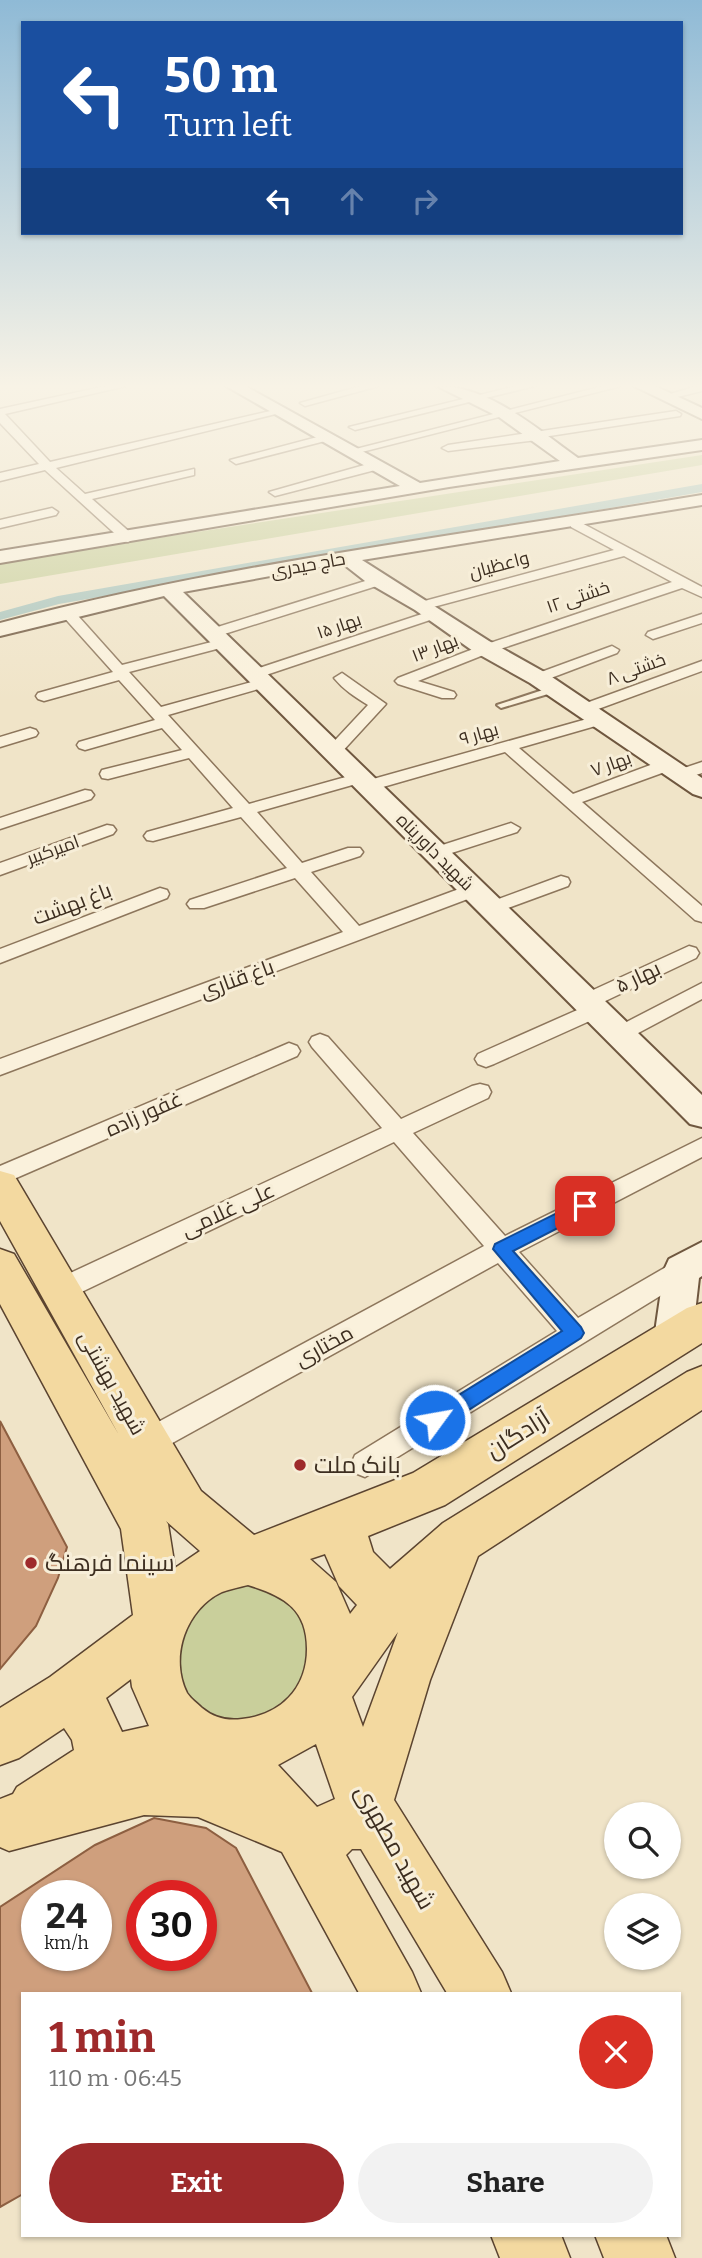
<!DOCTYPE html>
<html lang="en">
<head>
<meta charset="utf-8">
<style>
  :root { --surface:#fff; --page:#f2f2f2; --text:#222; --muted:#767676; --accent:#9e2a2b }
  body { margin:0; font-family:Bitter,Cairo,serif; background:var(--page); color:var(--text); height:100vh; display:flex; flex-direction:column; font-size:26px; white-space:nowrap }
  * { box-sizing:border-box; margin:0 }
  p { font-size:23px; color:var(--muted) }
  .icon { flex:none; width:38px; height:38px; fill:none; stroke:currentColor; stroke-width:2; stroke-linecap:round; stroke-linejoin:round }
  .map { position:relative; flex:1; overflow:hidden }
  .sheet { position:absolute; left:21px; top:1992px; width:660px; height:245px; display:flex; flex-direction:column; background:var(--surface); border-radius:0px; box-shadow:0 2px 5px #0004 }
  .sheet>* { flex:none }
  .guide { position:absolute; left:21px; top:21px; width:662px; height:214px; border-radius:0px; box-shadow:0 2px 5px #0004; background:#1a4fa0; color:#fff; overflow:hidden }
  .fabs { position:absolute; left:604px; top:1802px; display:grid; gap:14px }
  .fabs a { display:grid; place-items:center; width:77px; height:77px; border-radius:50%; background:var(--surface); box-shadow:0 2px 5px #0004; font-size:35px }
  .speed { position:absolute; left:21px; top:1880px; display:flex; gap:14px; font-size:35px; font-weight:700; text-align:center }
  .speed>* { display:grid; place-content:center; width:91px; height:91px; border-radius:50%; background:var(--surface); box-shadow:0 2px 5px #0004; line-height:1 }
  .speed small { font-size:18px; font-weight:400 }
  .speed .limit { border:10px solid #d22; background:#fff; color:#111 }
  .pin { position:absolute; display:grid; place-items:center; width:60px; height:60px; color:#fff; margin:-30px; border-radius:14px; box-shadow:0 4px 10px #0006 }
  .me { position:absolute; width:77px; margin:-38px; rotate:58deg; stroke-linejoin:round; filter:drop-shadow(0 0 5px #0008) }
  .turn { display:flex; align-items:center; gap:24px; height:147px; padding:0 28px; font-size:32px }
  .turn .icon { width:91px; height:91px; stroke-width:2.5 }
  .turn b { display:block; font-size:49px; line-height:60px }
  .lanes { display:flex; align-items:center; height:66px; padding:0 28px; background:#0003; justify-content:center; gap:35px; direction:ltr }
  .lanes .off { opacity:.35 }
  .round { display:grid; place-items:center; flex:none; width:74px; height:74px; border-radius:37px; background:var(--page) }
  .overview { display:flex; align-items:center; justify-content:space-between; height:119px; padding:0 28px }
  h1 { font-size:42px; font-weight:700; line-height:52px; color:var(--accent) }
  .primary-button { display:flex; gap:14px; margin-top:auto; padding:14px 28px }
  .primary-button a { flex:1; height:80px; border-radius:42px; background:var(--accent); color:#fff; font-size:28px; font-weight:700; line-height:80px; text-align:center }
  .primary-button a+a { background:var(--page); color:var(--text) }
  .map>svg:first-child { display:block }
</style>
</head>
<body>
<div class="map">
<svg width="702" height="2258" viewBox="0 0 702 2258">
  <rect width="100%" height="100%" fill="#f0e4c8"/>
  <g fill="#c9cf9b">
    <polygon points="702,455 702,465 0,584 0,562"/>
    <polygon points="235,1583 274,1588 301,1611 312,1647 302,1685 275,1714 234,1723 212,1718 194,1705 181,1686 177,1642 198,1603"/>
  </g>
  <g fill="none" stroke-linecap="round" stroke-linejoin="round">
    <polygon fill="#a9c4bc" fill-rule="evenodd" points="702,484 702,492 59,604 0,620 0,612 58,596"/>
  </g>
  <g fill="#cf9f7d" stroke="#8d5f41" stroke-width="2" fill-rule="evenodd">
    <polygon points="0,1421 67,1547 58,1578 36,1626 0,1669"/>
    <path d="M154 1818 206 1828 236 1848 312 1993H23V2194L0 2207V1907L95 1845ZM37 1895H96V1955H37ZM142 1895H201V1955H142Z"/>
  </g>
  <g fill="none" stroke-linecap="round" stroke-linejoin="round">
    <defs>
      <polygon id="lane" points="555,686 559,689 558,691 501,708 497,705"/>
      <g id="street">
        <polygon points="106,386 126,386 5,414 50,462 279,409 284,412 56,468 85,494 194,469 194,475 92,499 133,535 135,538 128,542 123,541 45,470 0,481 0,473 39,464 0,423 0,409"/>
        <polygon points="361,386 379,386 305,406 300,403"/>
        <polygon points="516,386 535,386 355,430 349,427"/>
        <polygon points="603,386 621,386 350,455 344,452"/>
        <polygon points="697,386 702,386 702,391 665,400 660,397"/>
        <polygon points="676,411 681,414 680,416 543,437 537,440 448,451 442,448 448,445"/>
        <polygon points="325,435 329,436 329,440 236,464 230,460"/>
        <polygon points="375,462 379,463 379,469 275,496 269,492"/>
        <polygon points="52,508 58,512 56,515 0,528 0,520"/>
        <polygon points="576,520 702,587 702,597 682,588 491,652 418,681 454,692 456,695 454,698 442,698 398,684 395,681 398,678 481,646 672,582 624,556 422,610 415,606 417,603 614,550 571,527 571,521"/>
        <polygon points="378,577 383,578 383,584 218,636 208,636 206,633 208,630"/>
        <polygon points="66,607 71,608 122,665 223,639 228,640 230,643 228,646 129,672 161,707 259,680 269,680 272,683 269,686 168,715 249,804 360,773 366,774 368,778 366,781 594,717 606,717 608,720 606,723 519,748 573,794 661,761 673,761 675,765 673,769 582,802 702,906 702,922 695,920 505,752 369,791 363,790 360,786 363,782 257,812 302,863 348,848 360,848 363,852 360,856 311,872 359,926 467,886 481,886 483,890 481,894 0,1075 0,1059 343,932 295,878 204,908 190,908 187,904 190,900 287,868 241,817 153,841 147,840 144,836 147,832 233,808 189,758 108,779 102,778 100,774 102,770 182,750 162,728 85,750 79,748 77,745 79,742 155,720 119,680 44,701 38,699 36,696 38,693 113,672 61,614 59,611"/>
        <polygon points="434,610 439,611 439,617 260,677 250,677 247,674 250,671"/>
        <polygon points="702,614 702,623 653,639 646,635 648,632"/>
        <polygon points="612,646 619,650 617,653 543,681 533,681 530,678 533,675"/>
        <polygon points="702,661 702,671 590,712 584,714 576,709 578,706"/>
        <path d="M342 673 386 704 339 755 333 756 325 751 368 705C355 697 344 690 334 678Z"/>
        <polygon points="30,728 36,730 38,733 36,736 0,747 0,737"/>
        <polygon points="702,762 702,773 681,780 673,775 675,771"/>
        <polygon points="85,790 91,791 94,795 91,799 0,829 0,818"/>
        <polygon points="511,823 520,828 517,832 436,858 427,853 430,849"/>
        <polygon points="107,825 113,826 116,830 113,834 0,875 0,863"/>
        <polygon points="561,876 568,878 570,882 568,886 492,914 485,912 482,908 485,904"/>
        <polygon points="160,888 167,890 169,894 167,898 0,963 0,949"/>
        <polygon points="689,946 696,948 699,953 696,958 599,1004 606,1010 603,1015 494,1064 486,1067 478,1064 475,1059 478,1054 584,1007 577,1001 580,996"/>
        <polygon points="702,983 702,999 627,1039 620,1041 613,1039 609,1034 613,1029"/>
        <polygon points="320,1034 328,1037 401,1119 472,1086 480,1084 488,1086 491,1092 488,1098 413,1133 505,1236 702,1138 702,1157 519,1252 578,1318 673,1263 682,1260 691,1263 695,1270 691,1277 365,1477 355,1473 351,1464 355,1455 557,1331 498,1263 156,1452 146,1456 136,1452 132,1443 136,1434 484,1246 394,1142 69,1298 60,1301 51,1298 47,1290 51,1282 382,1128 312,1047 309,1042 312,1037"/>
        <polygon points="289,1043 297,1046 300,1051 297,1056 0,1185 0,1166"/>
      </g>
      <g id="secondary">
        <path d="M226 386H245L420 483 560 461 499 417 437 386C490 386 537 429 578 458L702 440V450L449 487 0 563V551L400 486Z"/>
        <polygon points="634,386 655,386 702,408 702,419"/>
        <path d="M702 495V505L362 560 489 641 546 673 702 778V797L693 794 530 683 473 651 415 610 365 581 342 563 183 592 702 1095V1127L690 1124 164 596 0 636V623C231 562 467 535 702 495Z"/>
        <polygon points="702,1242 702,1276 699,1278 692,1339 687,1351 673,1356 659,1351 654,1339 664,1270 669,1259"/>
      </g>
      <g id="primary">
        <path d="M0 1171 14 1175 201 1491 254 1535 413 1473 687 1308 702 1303V1343L445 1505 368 1536 373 1552 390 1569 443 1523 687 1372 702 1366V1410L478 1556 430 1680 394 1800 502 1972 511 1993H447L361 1849H352L346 1855 412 1972 421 1993H359L282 1852 198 1817 144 1815 9 1851 0 1847V1799L13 1794 17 1787 74 1750 72 1740 64 1728 19 1758 0 1765V1708L50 1677 133 1615 121 1529 0 1304V1249L14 1254 119 1435 0 1221ZM166 1521 200 1551 175 1568 168 1524ZM325 1554 339 1586 357 1605 350 1614 336 1582 310 1559ZM248 1585C283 1596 307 1608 307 1649 307 1689 280 1715 242 1719 227 1721 214 1718 202 1708 197 1703 191 1699 187 1693 169 1657 186 1609 222 1592 230 1589 240 1587 248 1585ZM398 1632 363 1727 352 1697ZM131 1679 132 1687 149 1726 122 1732 106 1698ZM316 1744 335 1799 317 1807 278 1765Z"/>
        <polygon points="491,2235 561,2235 570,2258 500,2258"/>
        <polygon points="595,2235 666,2235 675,2258 604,2258"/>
      </g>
    </defs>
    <use href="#lane" stroke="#8d765c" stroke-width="4"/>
    <use href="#street" stroke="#8d765c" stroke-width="3"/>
    <use href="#secondary" stroke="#6f573f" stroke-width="4"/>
    <use href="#primary" stroke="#5b4430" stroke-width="3"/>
    <use href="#lane" fill="#faf1dc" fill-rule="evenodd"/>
    <use href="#street" fill="#faf1dc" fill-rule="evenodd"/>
    <use href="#secondary" fill="#faf1dc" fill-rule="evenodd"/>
    <use href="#primary" fill="#f3d9a0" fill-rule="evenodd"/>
  </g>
  <linearGradient id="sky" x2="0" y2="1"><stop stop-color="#8fbad6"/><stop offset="0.55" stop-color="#f8f3e6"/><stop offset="1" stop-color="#f8f3e6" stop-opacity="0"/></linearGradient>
  <rect width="702" height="702" fill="url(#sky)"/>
  <polygon fill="#1a73e8" stroke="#114b97" stroke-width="2" points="585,1199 591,1201 594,1206 591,1211 513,1251 581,1327 584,1333 581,1338 442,1427 435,1429 428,1427 425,1420 428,1414 562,1331 493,1249 495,1244"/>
  <g fill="#9e2a2b" stroke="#f7eed8" stroke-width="2.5">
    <circle cx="300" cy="1465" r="7"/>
    <circle cx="31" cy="1563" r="7"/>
  </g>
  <g text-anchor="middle" stroke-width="6" stroke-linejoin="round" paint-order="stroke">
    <g font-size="18" fill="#3d2e20" stroke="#f7eed8">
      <text transform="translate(308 565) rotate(-10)" y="6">حاج حیدری</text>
      <text transform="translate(499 565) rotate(-15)" y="6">واعظیان</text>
      <text transform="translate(578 597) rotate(-19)" y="6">خشتی ۱۲</text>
      <text transform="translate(339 626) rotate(-19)" y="6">بهار ۱۵</text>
      <text transform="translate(435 648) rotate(-21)" y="6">بهار ۱۳</text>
      <text transform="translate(636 669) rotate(-20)" y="6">خشتی ۸</text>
      <text transform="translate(479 734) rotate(-16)" y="6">بهار ۹</text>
      <text transform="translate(611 764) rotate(-20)" y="6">بهار ۷</text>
      <text transform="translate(53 850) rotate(-20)" y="6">امیرکبیر</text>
      <text transform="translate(435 852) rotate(45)" y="6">شهید داورپناه</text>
    </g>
    <g font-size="21" fill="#3d2e20" stroke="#f7eed8">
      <text transform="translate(72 904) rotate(-21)" y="7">باغ بهشت</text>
      <text transform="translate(638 977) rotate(-25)" y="7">بهار ۵</text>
      <text transform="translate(237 979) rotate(-20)" y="7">باغ قناری</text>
      <text transform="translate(144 1114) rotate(-24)" y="7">غفور زاده</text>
      <text transform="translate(228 1210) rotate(-25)" y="7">علی غلامی</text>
      <text transform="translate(324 1346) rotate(-29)" y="7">مختاری</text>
      <text transform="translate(112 1383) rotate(61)" y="7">شهید بهشتی</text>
    </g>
    <g font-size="24" fill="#3d2e20" stroke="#f7eed8">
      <text transform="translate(518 1434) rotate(-32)" y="8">آزادگان</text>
      <text transform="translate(395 1847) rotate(61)" y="8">شهید مطهری</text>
    </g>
    <g font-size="24" fill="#3d2e20" stroke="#f7eed8" text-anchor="start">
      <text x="314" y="1473">بانک ملت</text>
      <text x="45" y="1571">سینما فرهنگ</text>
    </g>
  </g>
</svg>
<div class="fabs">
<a><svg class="icon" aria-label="search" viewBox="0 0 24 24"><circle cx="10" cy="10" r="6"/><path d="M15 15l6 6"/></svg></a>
<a><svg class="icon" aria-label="layers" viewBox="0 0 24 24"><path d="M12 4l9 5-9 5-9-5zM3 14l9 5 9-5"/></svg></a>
</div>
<div class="speed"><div>24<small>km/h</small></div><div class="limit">30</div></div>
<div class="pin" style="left:585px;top:1206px;background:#d93025"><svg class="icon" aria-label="arrive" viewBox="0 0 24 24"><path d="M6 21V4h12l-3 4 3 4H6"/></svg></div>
<svg class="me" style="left:435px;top:1420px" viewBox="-20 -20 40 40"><circle r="17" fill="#1a73e8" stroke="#fff" stroke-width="3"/><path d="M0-11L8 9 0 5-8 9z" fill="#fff"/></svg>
<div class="guide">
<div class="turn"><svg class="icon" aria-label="left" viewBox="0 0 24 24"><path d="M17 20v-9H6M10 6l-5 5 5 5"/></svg><div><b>50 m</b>Turn left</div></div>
<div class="lanes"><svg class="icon" aria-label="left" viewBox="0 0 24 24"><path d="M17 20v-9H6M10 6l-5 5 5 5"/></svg><svg class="icon off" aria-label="ahead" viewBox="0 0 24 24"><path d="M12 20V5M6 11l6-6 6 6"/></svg><svg class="icon off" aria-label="right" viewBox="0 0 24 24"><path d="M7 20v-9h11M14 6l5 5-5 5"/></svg></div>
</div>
<section class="sheet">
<div class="overview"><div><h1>1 min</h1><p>110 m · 06:45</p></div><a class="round" style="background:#d93025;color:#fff"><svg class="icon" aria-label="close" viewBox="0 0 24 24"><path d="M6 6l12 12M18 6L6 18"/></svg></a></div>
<div class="primary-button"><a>Exit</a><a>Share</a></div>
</section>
</div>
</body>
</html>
